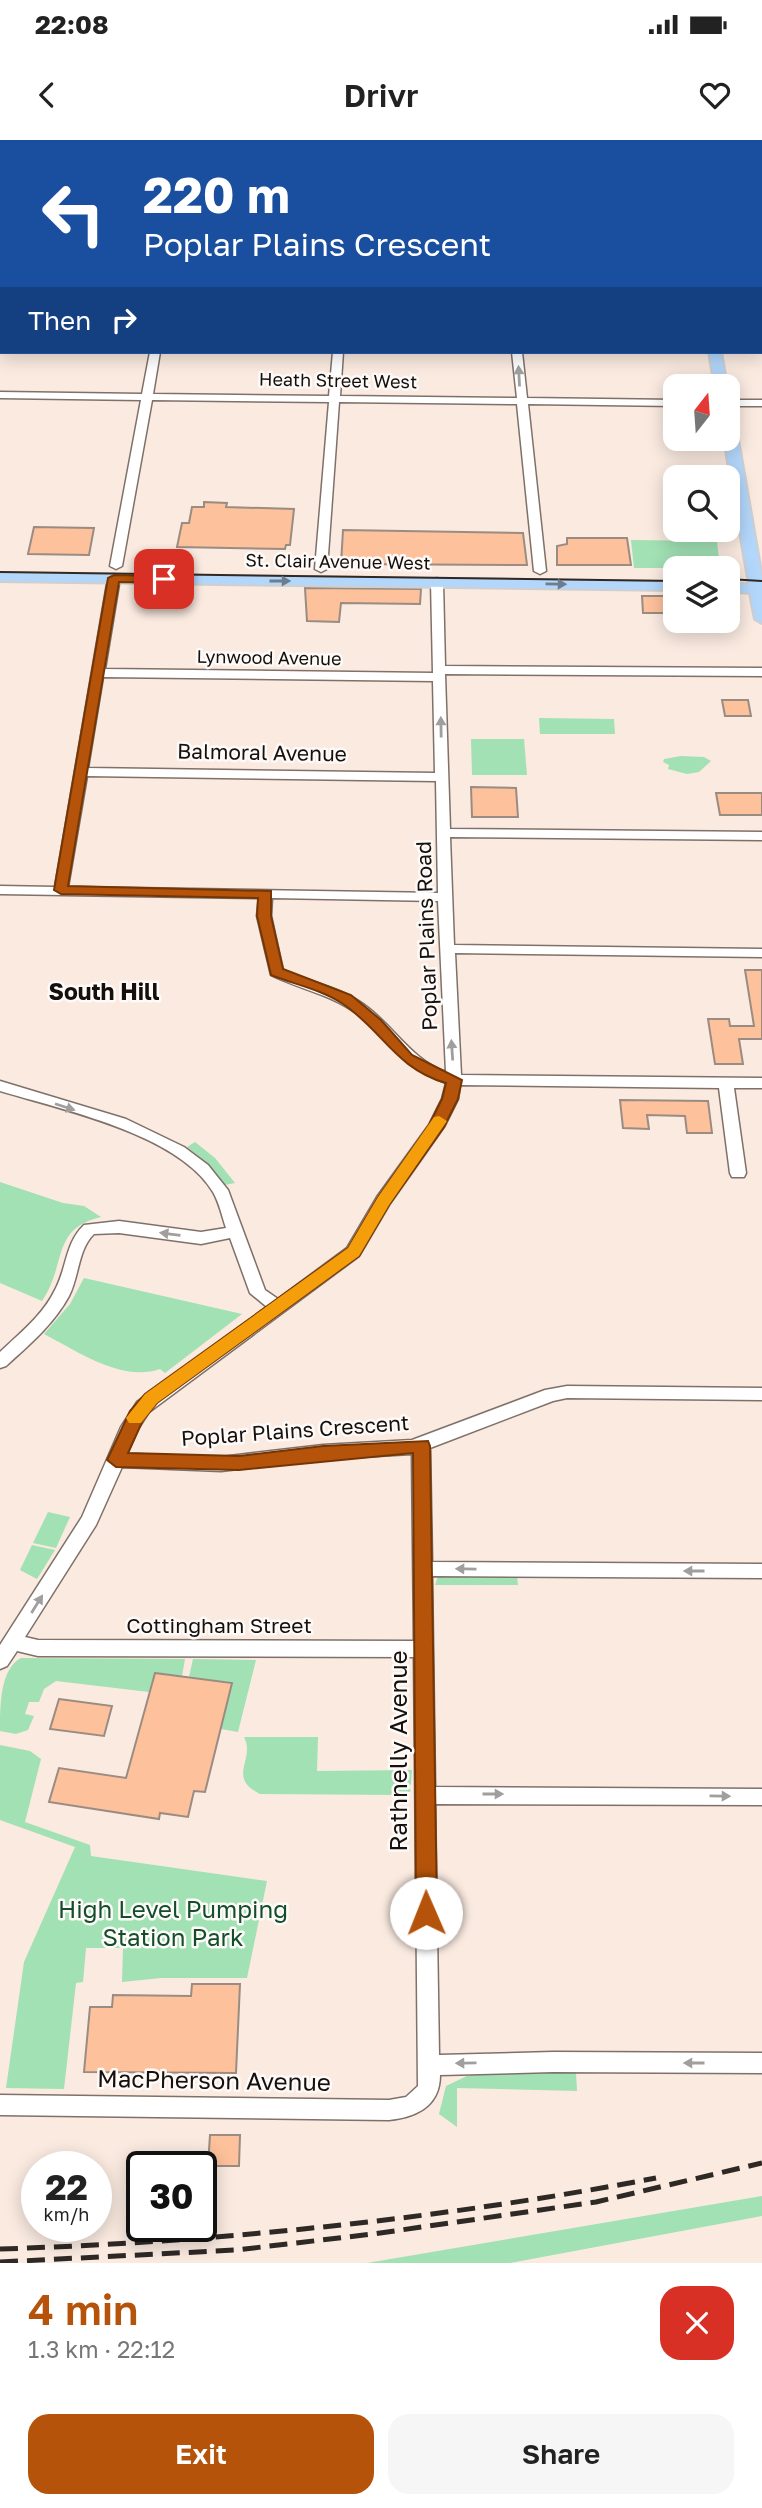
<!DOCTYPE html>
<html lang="en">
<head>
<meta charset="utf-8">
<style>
  :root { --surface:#fff; --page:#f6f6f6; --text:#222; --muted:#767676; --accent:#b45309 }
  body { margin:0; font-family:"Golos Text",sans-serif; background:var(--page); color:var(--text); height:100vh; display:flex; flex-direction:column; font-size:26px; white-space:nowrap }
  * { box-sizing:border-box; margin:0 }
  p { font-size:23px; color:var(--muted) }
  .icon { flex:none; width:38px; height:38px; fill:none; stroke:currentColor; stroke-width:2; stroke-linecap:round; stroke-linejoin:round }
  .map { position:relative; height:2123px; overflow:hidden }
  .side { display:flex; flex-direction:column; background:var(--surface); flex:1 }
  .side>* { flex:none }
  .top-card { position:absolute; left:0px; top:0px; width:763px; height:214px; box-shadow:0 4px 18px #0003; background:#1a4fa0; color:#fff; overflow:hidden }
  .needle { width:46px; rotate:17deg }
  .buttons { position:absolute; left:663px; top:234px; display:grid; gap:14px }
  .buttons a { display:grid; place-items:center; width:77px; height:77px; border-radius:14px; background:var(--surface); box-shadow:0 4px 18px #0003; font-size:35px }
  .speed { position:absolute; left:21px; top:2011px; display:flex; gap:14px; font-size:35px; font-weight:700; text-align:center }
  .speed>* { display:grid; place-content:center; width:91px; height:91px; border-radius:50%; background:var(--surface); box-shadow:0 4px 18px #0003; line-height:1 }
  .speed small { font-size:18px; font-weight:400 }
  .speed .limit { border:4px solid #111; border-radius:10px; background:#fff; color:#111 }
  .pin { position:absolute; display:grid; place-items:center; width:60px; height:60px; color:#fff; margin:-30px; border-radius:14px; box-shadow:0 4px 10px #0006 }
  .me { position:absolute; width:77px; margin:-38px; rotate:359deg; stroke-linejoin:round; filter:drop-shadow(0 0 5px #0008) }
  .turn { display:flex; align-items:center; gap:24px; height:147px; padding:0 28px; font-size:32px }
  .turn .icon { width:91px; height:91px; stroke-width:2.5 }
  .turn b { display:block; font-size:49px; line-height:60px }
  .then { display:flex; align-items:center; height:66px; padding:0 28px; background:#0003; gap:14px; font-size:26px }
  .round { display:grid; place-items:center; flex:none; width:74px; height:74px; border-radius:21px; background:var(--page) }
  .overview { display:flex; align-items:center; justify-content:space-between; height:119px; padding:0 28px }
  h1 { font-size:42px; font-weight:600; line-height:52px; color:var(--accent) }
  .button { display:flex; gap:14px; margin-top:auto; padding:14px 28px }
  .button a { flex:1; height:80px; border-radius:21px; background:var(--accent); color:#fff; font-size:28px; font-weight:600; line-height:80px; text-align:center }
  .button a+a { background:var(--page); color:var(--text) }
  .status { display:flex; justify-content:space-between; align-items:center; height:49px; padding:0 35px; background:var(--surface); direction:ltr }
  .status svg { height:19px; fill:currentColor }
  header { display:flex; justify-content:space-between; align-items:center; height:91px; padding:0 28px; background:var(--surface); font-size:32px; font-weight:600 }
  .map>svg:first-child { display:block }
</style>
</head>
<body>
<div class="status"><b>22:08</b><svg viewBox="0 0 49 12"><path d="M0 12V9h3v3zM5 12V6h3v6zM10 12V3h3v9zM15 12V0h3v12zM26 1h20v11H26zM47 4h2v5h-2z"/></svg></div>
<header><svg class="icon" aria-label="back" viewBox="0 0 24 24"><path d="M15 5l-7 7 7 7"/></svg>Drivr<svg class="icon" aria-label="heart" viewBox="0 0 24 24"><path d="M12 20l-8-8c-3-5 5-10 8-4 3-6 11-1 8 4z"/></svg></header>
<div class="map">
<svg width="762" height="2123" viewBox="0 0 762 2123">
  <rect width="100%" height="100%" fill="#faeae0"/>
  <g fill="#a1e1b4">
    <polygon points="631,400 717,401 720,428 634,428"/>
    <polygon points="539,578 614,579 615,594 540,594"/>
    <polygon points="471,599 524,599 527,635 472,635"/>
    <polygon points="681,616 704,617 711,621 699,632 687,634 668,629 669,625 663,622 664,619"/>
    <polygon points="195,1002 215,1018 235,1043 225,1045 207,1023 187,1007"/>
    <path d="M0 1042 63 1063 84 1066 101 1077C51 1088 67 1124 42 1161L0 1143Z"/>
    <path d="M84 1138 242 1174 165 1233 160 1229C121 1242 79 1212 44 1194L70 1164Z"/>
    <polygon points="48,1372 70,1377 56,1408 33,1403"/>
    <polygon points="32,1405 55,1410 37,1439 20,1430"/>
    <polygon points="438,1436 517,1436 518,1445 435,1445"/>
    <path d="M21 1518 185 1519 182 1536 155 1533 149 1552 56 1541 44 1549 39 1562H29L25 1574 34 1576 28 1590 16 1594 0 1591C0 1566 0 1529 21 1518Z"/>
    <polygon points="193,1519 256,1520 238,1592 221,1589 232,1543 189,1537"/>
    <path d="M244 1597H318L317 1631 412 1630 411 1644 408 1647 411 1651 402 1655 260 1654C226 1637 256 1620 244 1597Z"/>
    <polygon points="0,1605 30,1611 41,1619 25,1682 90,1705 91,1716 267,1741 247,1838 161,1838 122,1842 123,1808 86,1808 83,1842 76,1843 64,1949 6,1948 24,1822 75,1707 0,1680"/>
    <polygon points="485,1933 576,1933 577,1951 457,1948 457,1987 439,1974 446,1946 467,1936"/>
    <polygon points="762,2056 762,2076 510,2123 367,2123"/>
  </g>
  <g fill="#fdc19b" stroke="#9a8c83" stroke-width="2">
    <polygon points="204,362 227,363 226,367 294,369 290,405 286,405 285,409 177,407 182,383 189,383 192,367 204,367"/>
    <polygon points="34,387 94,388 89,415 28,414"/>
    <polygon points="343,390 523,393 527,425 341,424"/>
    <polygon points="567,398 627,398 631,425 557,425 557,406 567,404"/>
    <polygon points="305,448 421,449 420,464 341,463 339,482 307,481"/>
    <polygon points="642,456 676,456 676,473 643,473"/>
    <polygon points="722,560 748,560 751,576 725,576"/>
    <polygon points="471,647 516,648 518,677 472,677"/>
    <polygon points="716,653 762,653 762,675 720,675"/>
    <polygon points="745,830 762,830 762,899 739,899 743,924 715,924 708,879 729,879 730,886 754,886"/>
    <polygon points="620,960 708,961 712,993 687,993 685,976 647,975 649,989 623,988"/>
    <polygon points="155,1533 232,1543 205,1652 194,1651 188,1677 160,1673 159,1679 49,1662 59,1628 126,1638"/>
    <polygon points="59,1559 112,1566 104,1596 50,1589"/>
    <polygon points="192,1844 240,1844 236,1933 84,1932 90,1867 112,1867 113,1855 191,1856"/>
    <polygon points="210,1995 240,1995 239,2026 208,2026"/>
  </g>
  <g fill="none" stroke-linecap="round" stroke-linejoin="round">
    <defs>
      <g id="minor">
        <rect x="29" y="0" width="8" height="2"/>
        <rect x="185" y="0" width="8" height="2"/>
        <polygon points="257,0 449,0 450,2 258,2"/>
        <rect x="492" y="0" width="8" height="2"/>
        <rect x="0" y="23" width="2" height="6"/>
        <polygon points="2,118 2,128 0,129 0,119"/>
        <polygon points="150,212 160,212 153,254 329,256 333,212 343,212 340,256 517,258 512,212 522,212 527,258 676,260 676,266 528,264 546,431 540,434 534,431 517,264 339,262 327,429 321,432 315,429 329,262 152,260 122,426 116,429 110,426 141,260 0,258 0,252 142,254"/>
        <rect x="728" y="260" width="34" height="6"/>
        <path d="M114 434 120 438 105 529 433 533 431 442 437 438 443 442 445 526 762 528V536L445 534 450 689 762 692V700L450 697 454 805 762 809V817L455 813 461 935 762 938V948H734L746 1033 744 1037H732L730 1033 719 948 460 945 458 959 444 987 389 1065 359 1116 149 1272 138 1289 127 1314 221 1317 323 1305 412 1300 545 1250 567 1246 762 1248V1260L567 1258 553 1261 430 1308 432 1422 762 1424V1438L432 1436 435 1647 762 1649V1665L435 1664 439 1915 553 1912 762 1913V1933L553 1932 440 1935C440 1966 417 1977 389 1980L0 1975V1955L389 1960 406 1957 418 1946 414 1517 38 1516 17 1511 7 1526 0 1529V1505L82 1377 121 1287 137 1262 267 1167 250 1153 230 1098 201 1104 119 1093 94 1094C78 1109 79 1137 69 1156 54 1184 29 1205 6 1226L0 1228V1212C20 1193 43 1175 55 1150 67 1128 65 1103 84 1085L119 1081 201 1092 226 1088C222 1076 219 1062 213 1052 179 994 60 969 0 951V941L126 979 184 1007 208 1025 228 1050 265 1150 278 1159 347 1108 377 1057 429 985 442 959 446 943C401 927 391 899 356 873 330 854 299 849 271 835L257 776 259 758 0 754V746L55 747 108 438ZM103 537 433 541 435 633 88 628ZM87 636 436 641 438 753 68 747ZM272 758 438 761 446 932C412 920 395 888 367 867 342 847 311 843 283 830L271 776ZM412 1314 414 1501 38 1500 25 1497 96 1385 122 1327 221 1331 323 1319Z"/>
      </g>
      <g id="major">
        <rect x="761" y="115" width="1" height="8"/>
        <polygon points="709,212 721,212 727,247 715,247"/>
        <polygon points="728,278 735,282 762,438 762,483 755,479 750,453 728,451 728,443 749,444 724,299 728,299"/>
        <polygon points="0,433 676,442 676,450 0,441"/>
      </g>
    </defs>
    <use href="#minor" stroke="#7f7169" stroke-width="3"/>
    <use href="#major" stroke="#d0cfcf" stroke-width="4"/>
    <use href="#minor" fill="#fff" fill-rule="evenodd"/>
    <use href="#major" fill="#b3d7fb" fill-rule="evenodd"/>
    <g stroke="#2f2925" stroke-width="2">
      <polyline points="0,432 676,441"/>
      <polyline points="728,439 762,441"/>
    </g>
    <g stroke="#2f2925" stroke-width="5" stroke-dasharray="18 9" stroke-linecap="butt">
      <path d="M0 2109C219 2102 441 2079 656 2038"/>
      <polyline points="0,2122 236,2110 373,2094 596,2062 762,2023"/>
    </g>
  </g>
  <defs><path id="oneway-solid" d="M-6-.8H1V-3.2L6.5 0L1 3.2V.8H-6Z" transform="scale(1.75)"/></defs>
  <g fill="#a19f9e">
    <use href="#oneway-solid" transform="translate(519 236) rotate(-93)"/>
    <use href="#oneway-solid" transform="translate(441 587) rotate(-91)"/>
    <use href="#oneway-solid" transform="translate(452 910) rotate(-94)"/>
    <use href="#oneway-solid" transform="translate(65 967) rotate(18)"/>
    <use href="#oneway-solid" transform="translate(170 1094) rotate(-173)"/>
    <use href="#oneway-solid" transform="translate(466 1429) rotate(-179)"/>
    <use href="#oneway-solid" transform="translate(694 1431) rotate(-180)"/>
    <use href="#oneway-solid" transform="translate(37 1464) rotate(-58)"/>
    <use href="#oneway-solid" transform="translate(493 1654)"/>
    <use href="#oneway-solid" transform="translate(720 1656) rotate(1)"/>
    <use href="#oneway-solid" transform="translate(466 1923) rotate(179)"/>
    <use href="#oneway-solid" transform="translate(694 1923) rotate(-180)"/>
  </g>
  <g fill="#6c7d90">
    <use href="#oneway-solid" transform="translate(280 441)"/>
    <use href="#oneway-solid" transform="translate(556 444) rotate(1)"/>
  </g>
  <path fill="#b45309" stroke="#753606" stroke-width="2" d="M114 435 164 436 170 439 164 443 119 442 68 746 271 751V776L283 829 351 855 381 880 412 915 462 940 458 959 444 987 389 1065 359 1116 157 1263 143 1280 128 1313 239 1316 323 1306 428 1301 430 1306 437 1773 434 1780 426 1783 419 1780 416 1773 413 1313 239 1330 116 1327 107 1320 130 1271 145 1254 348 1108 378 1057 429 985 442 959 446 943C396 929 382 890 343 864 323 850 293 844 271 835L257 776 258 758 61 754 54 750 108 438Z"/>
  <polygon fill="#f59e0b" points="439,976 447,981 389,1065 359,1116 157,1263 141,1283 129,1283 126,1278 145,1254 348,1108 378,1057 434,977"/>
  <g text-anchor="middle" stroke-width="5" stroke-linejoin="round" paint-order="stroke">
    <g font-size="18" fill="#15100d" stroke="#fdfaf8">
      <text transform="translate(338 241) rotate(1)" y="6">Heath Street West</text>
      <text transform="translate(338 422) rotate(1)" y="6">St. Clair Avenue West</text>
      <text transform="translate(269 518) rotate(1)" y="6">Lynwood Avenue</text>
    </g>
    <g font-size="21" fill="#15100d" stroke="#fdfaf8">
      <text transform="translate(262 613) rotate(1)" y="7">Balmoral Avenue</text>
      <text transform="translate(427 796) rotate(-92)" y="7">Poplar Plains Road</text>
      <text transform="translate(295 1291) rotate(-4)" y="7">Poplar Plains Crescent</text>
      <text x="219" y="1493">Cottingham Street</text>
    </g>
    <g font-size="23" font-weight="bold" fill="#15100d" stroke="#fdfaf8">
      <text x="104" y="860">South Hill</text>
    </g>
    <g font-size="24" fill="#15100d" stroke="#fdfaf8">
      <text transform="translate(399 1611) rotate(-90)" y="8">Rathnelly Avenue</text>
      <text transform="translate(214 1941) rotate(1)" y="8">MacPherson Avenue</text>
    </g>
    <g font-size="24" fill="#134d2b" stroke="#fdfaf8">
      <text x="173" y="1778">High Level Pumping<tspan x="173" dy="28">Station Park</tspan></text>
    </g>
  </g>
</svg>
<div class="buttons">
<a><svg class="needle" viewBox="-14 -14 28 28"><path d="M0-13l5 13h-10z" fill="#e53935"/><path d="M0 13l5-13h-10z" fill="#767676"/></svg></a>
<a><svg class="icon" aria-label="search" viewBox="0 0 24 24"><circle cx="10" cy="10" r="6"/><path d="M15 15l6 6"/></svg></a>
<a><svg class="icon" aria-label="layers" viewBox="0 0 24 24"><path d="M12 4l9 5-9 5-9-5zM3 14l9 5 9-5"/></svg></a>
</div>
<div class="speed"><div>22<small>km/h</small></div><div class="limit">30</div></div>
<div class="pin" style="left:164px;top:439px;background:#d93025"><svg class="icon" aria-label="arrive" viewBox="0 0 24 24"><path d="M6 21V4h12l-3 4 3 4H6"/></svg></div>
<svg class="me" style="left:426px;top:1773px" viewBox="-20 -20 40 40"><circle r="19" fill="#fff"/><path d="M0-13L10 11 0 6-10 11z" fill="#b45309"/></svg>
<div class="top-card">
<div class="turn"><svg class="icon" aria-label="left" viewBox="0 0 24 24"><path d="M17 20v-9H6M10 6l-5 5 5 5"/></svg><div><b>220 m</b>Poplar Plains Crescent</div></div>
<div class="then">Then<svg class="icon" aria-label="right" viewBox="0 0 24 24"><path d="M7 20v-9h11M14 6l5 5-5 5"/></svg></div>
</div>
</div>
<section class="side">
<div class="overview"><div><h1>4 min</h1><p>1.3 km · 22:12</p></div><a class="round" style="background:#d93025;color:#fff"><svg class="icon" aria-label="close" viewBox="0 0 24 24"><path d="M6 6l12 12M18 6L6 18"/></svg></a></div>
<div class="button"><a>Exit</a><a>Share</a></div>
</section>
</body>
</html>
